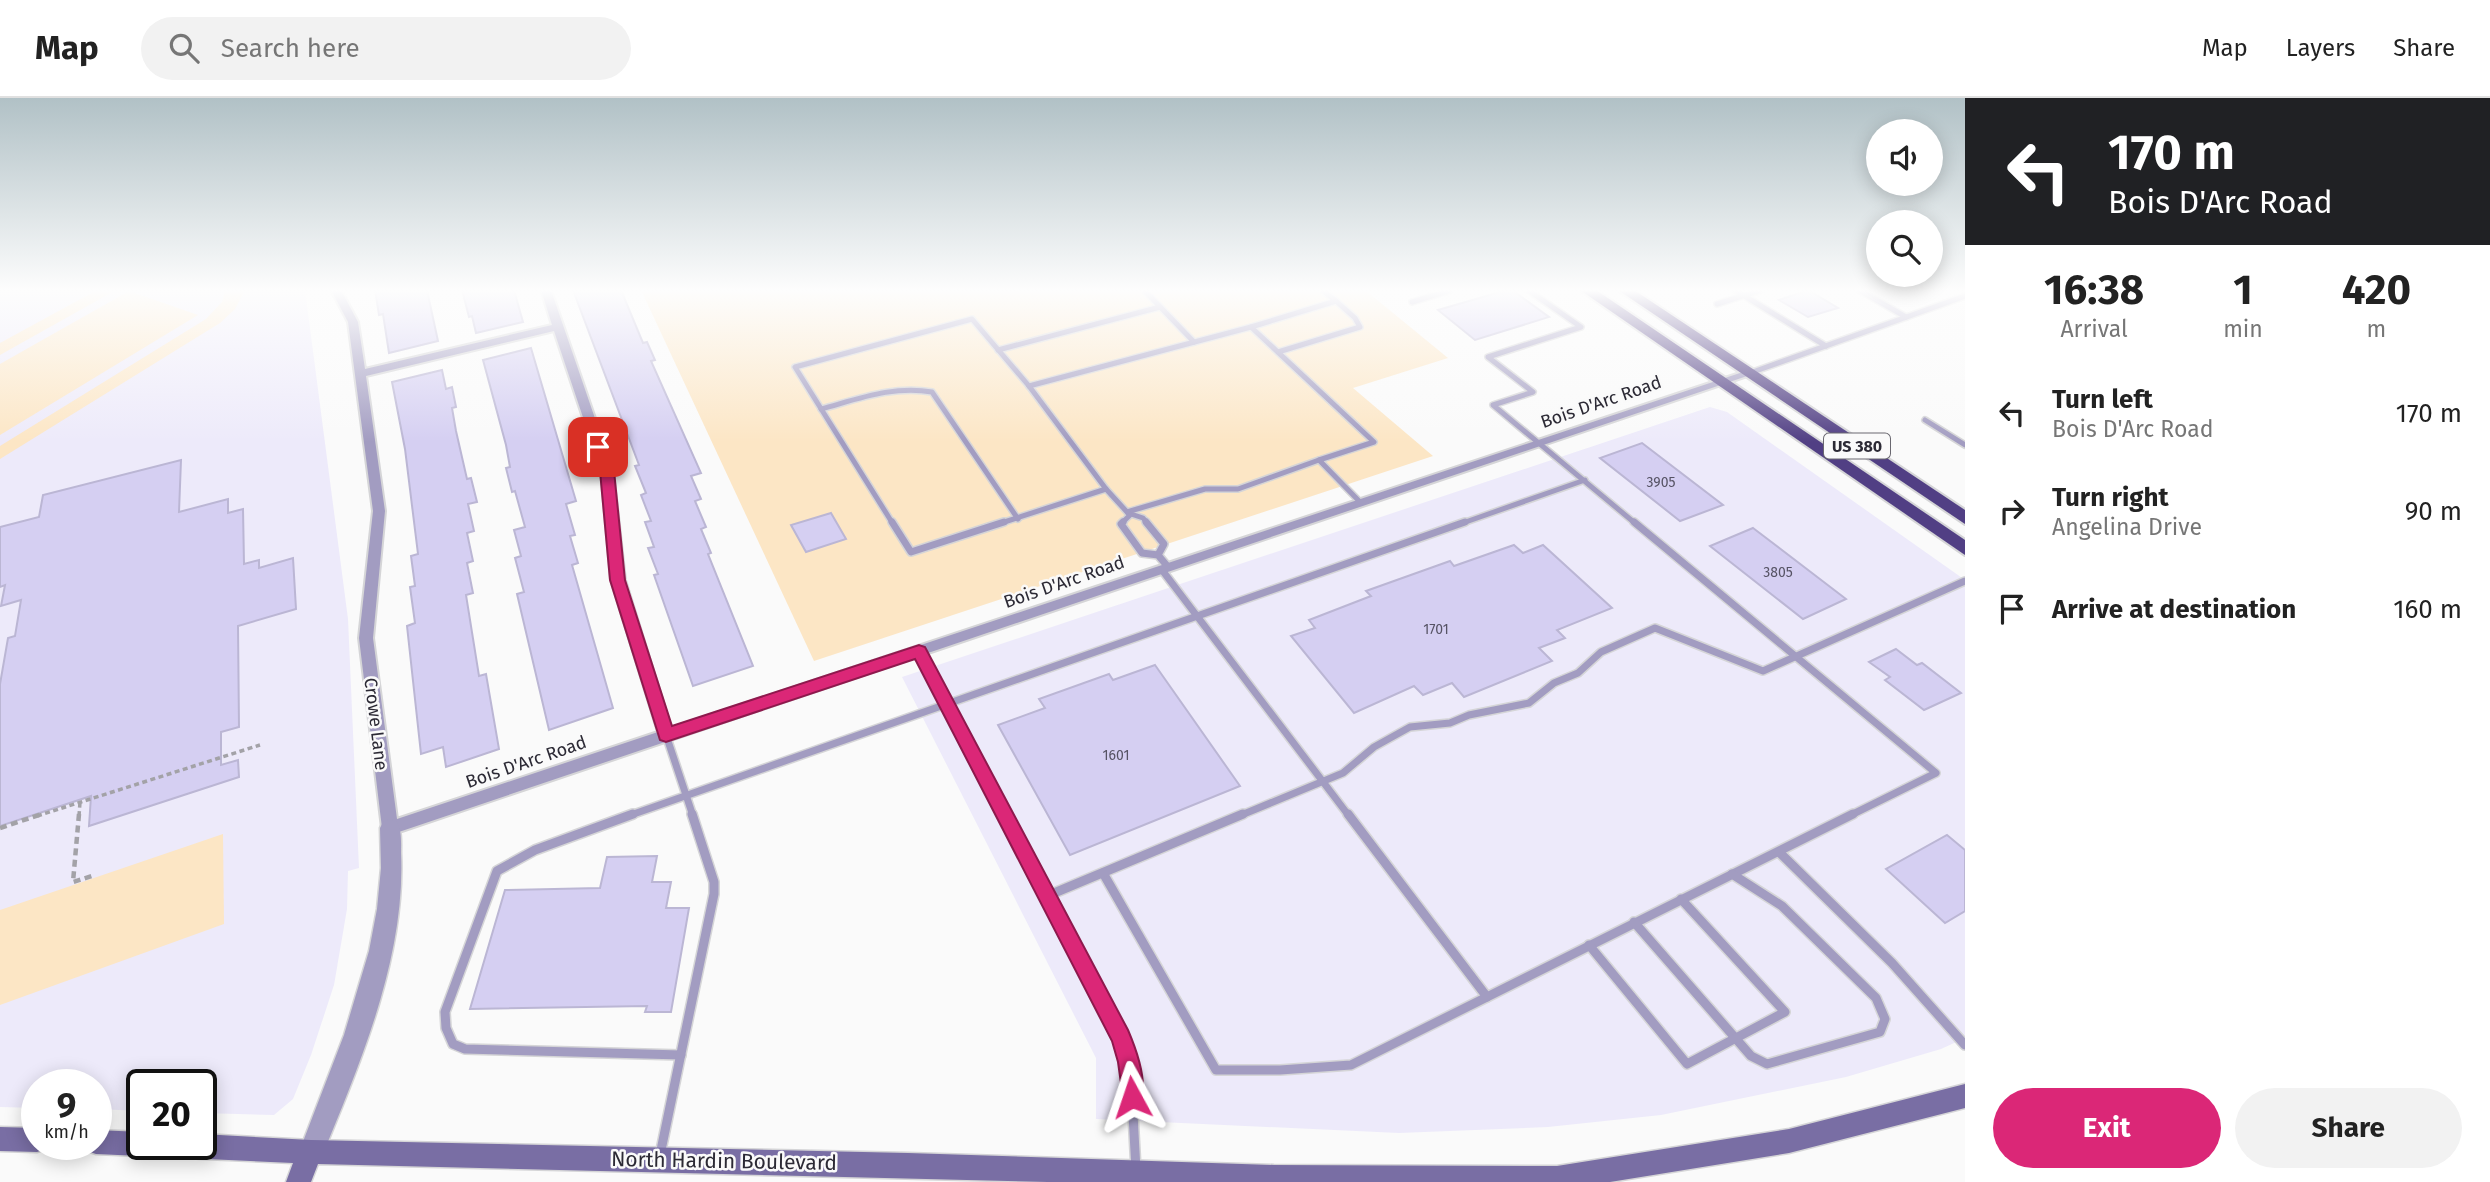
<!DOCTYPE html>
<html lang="en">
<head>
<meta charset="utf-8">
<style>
  :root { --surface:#fff; --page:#f2f2f2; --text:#222; --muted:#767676; --line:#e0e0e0; --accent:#db2777 }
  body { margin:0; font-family:"Fira Sans",sans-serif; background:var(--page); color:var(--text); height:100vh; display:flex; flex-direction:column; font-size:26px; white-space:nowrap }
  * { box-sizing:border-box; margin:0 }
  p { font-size:23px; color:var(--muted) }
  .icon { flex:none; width:38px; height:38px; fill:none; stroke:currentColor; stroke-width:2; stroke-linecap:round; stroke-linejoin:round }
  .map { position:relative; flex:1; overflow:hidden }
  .drawer { display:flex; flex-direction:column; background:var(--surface); width:525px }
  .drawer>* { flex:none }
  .guide { background:#202124; color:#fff; overflow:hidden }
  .buttons { position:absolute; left:1866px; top:21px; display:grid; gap:14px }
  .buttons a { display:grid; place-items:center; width:77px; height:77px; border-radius:50%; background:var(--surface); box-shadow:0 4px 18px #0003; font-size:35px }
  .speed { position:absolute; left:21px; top:971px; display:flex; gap:14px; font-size:35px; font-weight:700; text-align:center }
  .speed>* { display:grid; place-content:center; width:91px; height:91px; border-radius:50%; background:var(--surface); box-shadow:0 4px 18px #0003; line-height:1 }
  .speed small { font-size:18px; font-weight:400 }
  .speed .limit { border:4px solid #111; border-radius:10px; background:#fff; color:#111 }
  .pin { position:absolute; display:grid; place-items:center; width:60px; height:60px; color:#fff; margin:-30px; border-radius:14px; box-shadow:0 4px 10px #0006 }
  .me { position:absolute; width:77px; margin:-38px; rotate:355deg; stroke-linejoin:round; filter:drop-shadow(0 0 5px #0008) }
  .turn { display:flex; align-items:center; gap:24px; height:147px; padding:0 28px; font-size:32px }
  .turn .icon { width:91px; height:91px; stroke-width:2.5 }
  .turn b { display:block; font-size:49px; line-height:60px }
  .eta { display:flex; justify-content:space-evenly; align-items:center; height:119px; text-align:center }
  .eta b { font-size:42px; font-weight:700; line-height:49px }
  .action { display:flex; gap:14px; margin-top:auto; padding:14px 28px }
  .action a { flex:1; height:80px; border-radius:42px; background:var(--accent); color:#fff; font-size:28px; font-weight:700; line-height:80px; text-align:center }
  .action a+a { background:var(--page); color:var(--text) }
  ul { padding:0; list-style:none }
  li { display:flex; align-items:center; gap:21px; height:98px; padding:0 28px }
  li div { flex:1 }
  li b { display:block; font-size:26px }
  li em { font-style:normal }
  header { display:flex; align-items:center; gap:42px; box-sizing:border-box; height:98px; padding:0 35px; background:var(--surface); border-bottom:2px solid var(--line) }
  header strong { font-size:33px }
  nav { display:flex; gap:38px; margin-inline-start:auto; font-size:24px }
  .search { width:490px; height:63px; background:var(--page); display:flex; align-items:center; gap:18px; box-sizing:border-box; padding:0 24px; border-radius:38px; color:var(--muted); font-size:26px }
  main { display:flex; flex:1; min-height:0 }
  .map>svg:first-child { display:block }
</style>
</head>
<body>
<header>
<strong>Map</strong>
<div class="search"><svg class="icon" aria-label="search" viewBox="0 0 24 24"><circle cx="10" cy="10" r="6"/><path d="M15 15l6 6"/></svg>Search here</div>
<nav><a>Map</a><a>Layers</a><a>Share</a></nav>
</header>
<main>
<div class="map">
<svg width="1965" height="1084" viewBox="0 0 1965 1084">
  <rect width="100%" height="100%" fill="#fafafa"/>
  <g fill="#edeafa">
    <polygon points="0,192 305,192 348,521 359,770 348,773 347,811 334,887 311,957 293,1001 274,1017 201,1015 201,987 142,987 142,1013 96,1011 96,987 37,987 37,1010 0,1009"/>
    <polygon points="1710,309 1727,314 1965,482 1965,940 1941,951 1846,979 1661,1017 1548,1029 1399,1035 1096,1021 1096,960 902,579"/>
  </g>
  <g fill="#fce6c5">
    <polygon points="97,192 116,192 0,257 0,245"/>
    <polygon points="225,192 245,192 235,211 220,225 0,361 0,348 206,221 222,204"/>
    <polygon points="641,192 1365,192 1448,260 1353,290 1433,358 814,563"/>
    <polygon points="129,193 198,217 0,337 0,266"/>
    <polygon points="223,736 224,826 0,907 0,812"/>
  </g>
  <g fill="#d5cff2" stroke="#bbb6d4" stroke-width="2">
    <polygon points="375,192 427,192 438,243 389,255 383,216 379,217"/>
    <polygon points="462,192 514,192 523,224 476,235 472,218 469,219"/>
    <polygon points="573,192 621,192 643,245 647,244 655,262 651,263 701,375 691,378 701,401 695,403 706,429 701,431 711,455 708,456 753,568 693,588 654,477 658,476 648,450 654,449 645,424 651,423 641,397 646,395 635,368 639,367"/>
    <polygon points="1507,192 1512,192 1549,219 1475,242 1438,212"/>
    <polygon points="1808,192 1838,210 1808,219 1779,202"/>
    <polygon points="531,250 576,403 566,406 575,437 570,438 578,465 572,467 613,610 549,632 517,496 524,494 515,460 521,458 514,432 525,429 515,393 512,394 506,370 510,369 506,347 483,262"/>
    <polygon points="442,272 446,291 452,289 456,309 452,310 456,333 467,381 471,380 477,404 468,406 474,433 467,435 473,463 467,465 473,495 466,497 479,578 486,576 499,651 446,669 443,649 421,656 407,528 415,525 410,489 415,488 411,458 418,456 405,351 392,284"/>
    <polygon points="1642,345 1723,407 1680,423 1600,360"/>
    <polygon points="181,362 179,414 228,401 228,415 243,411 244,466 259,462 259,470 293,460 296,511 238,528 239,629 221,634 221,667 238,662 239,679 89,728 91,698 0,728 0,586 8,540 15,538 21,502 1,508 5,487 0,489 0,429 39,419 43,397"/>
    <polygon points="831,415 846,441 806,454 791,427"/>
    <polygon points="1753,430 1846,501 1803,521 1710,448"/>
    <polygon points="1514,447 1523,455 1543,447 1612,510 1557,532 1565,540 1539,550 1552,563 1464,599 1452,585 1423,597 1414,588 1354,615 1291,538 1315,530 1309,522 1371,498 1366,493 1450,463 1454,468"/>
    <polygon points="1896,551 1917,567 1922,565 1961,595 1924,612 1885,582 1890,579 1869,564"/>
    <polygon points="1155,567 1240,688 1070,757 998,627 1045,610 1039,601 1109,576 1113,582"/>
    <polygon points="1947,737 1965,752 1965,813 1945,825 1886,771"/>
    <polygon points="657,758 652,784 671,784 666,810 689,810 671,914 645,914 647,908 470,911 505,792 600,790 607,759"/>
  </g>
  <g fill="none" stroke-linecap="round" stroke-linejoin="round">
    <defs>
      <g id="service-far2">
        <polyline points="1144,192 1194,244"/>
        <polyline points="1528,192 1581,229 1488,259 1533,294 1493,307 1636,426"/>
        <polyline points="1735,192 1826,248"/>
        <polyline points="1859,192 1906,219"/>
        <polyline points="1412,204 1451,192"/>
        <polyline points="1717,206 1761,192"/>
        <polyline points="1251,229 1336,203 1322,192"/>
        <polyline points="998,252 1160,209"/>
        <polyline points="1278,254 1360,229 1355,220 1336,203"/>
        <polyline points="1750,275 1965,198"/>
        <polyline points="1029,288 1251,229 1374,344 1319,362 1361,405"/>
        <path d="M821 311C858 301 894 287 932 294L1018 421"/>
        <polyline points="1925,322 1965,347"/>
        <polyline points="1106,391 1127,414 1205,391 1238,391 1319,362"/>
        <polyline points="1128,415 1143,420 1148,426"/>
        <polyline points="893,426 795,269 972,221 1029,288"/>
        <polyline points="998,426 1106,391 1029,288"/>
        <polyline points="1121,426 1130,417"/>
        <polyline points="1460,426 1585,382"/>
      </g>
      <g id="service-far1">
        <polyline points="892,424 911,454 1004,424"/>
        <polyline points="1123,424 1121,426 1142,455 1158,457 1168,469"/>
        <polyline points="1146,424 1164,446 1158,457"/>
        <polyline points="1634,424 1936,675 1849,718"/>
        <polyline points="1162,472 1349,718"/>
        <polyline points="919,553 1005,718"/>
        <polyline points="666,637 693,718"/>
        <polyline points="628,718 1465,424"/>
        <polyline points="1239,718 1343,675 1374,649 1410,629 1450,625 1469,617 1529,605 1554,585 1578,575 1601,554 1655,530 1763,573 1965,483"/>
      </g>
      <g id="service">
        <polyline points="633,716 535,752 497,773 445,914 446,930 453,946 465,951 681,957"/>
        <polyline points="1005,716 1121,939 1131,979 1136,1072"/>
        <polyline points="1348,716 1487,899"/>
        <polyline points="1779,754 1892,865 1965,947"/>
        <polyline points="1103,775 1216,972 1280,972 1351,967 1853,716"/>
        <polyline points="1047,798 1243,716"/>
        <polyline points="1634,824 1751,958 1767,966 1880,934 1885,921 1876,900 1782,808 1732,776"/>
        <polyline points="1589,847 1687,966 1785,914 1681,801"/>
        <polyline points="660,1057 714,796 714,784 692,716"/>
      </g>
      <path id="minor" d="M331 192H341L358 224 365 271 552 227 541 192H551L613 373 625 482 671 630 1746 273 1750 272 1756 275 390 737 384 735 382 730 359 540 373 413 348 224ZM554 233 601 373 611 482 658 634 397 721 373 540 385 413 366 278Z"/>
      <path id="tertiary" d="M390 721 397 724C402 733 401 745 401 755 406 860 359 968 320 1063L311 1066 302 1063 299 1054 344 937 369 853 377 811 381 770 380 730 383 724Z"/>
      <g id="secondary">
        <polygon points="1965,986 1965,1010 1789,1055 1610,1084 1048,1084 318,1066 311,1084 286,1084 293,1065 96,1056 87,1053 85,1046 96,1046 96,1032 142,1034 142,1046 201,1046 201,1036 311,1042 908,1055 1274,1067 1557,1068 1789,1031"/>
        <polygon points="0,1029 37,1030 37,1046 47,1046 46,1051 37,1054 0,1053"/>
      </g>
      <g id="trunk">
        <polygon points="1580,192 1596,192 1965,442 1965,457"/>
        <polygon points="1618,192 1634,192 1965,412 1965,426"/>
      </g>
    </defs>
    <use href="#service-far2" stroke="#d5d5d7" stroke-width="8"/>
    <use href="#service-far1" stroke="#d5d5d7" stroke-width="10"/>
    <use href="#service" stroke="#d5d5d7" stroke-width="12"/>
    <use href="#minor" stroke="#d5d5d7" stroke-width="4"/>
    <use href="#tertiary" stroke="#d5d5d7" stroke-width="3"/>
    <use href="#secondary" stroke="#d5d5d7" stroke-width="3"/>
    <use href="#trunk" stroke="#d5d5d7" stroke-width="4"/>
    <g stroke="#a3a2a7" stroke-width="3.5" stroke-dasharray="5 3.5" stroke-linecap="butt">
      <polyline points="37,718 260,647"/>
      <polyline points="79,718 80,704"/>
    </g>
    <g stroke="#a3a2a7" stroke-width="4.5" stroke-dasharray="7 4.5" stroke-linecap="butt">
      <polyline points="79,716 73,784 92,778 92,781"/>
      <polyline points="0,730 42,716"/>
    </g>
    <use href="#service-far2" stroke="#a29cc1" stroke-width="5"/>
    <use href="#service-far1" stroke="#a29cc1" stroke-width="7"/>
    <use href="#service" stroke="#a29cc1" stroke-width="9"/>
    <use href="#minor" fill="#a29cc1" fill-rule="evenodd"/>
    <use href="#tertiary" fill="#a29cc1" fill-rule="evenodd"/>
    <use href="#secondary" fill="#796ea4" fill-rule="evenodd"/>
    <use href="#trunk" fill="#513f84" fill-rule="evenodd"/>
  </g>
  <linearGradient id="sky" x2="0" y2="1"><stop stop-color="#b1c1c6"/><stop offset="0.56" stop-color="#fdfdfd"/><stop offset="1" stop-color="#fdfdfd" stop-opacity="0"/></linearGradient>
  <rect width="1965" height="344" fill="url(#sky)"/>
  <path fill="#db2777" stroke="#8e194d" stroke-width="2" d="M598 345 605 349 614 373 625 482 672 628 919 547 925 549 1128 932C1137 953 1149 985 1140 1007L1132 1010 1124 1007 1118 964 1112 943 915 561 666 644 660 642 610 482 600 373 592 349Z"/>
  <g text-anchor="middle" stroke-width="5" stroke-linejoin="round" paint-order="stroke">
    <g font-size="14" fill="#565364">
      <text x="1661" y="389">3905</text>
      <text x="1778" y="479">3805</text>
      <text x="1436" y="536">1701</text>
      <text x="1116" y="662">1601</text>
    </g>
    <rect fill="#fafafa" stroke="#6a6870" stroke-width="2" x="1824" y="335.5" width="66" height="25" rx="5"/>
    <g font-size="16" font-weight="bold" fill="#2c2a35">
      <text x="1857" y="354">US 380</text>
    </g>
    <g font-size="18" fill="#2c2a35" stroke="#fafafa">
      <text transform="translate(1601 304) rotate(-19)" y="6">Bois D'Arc Road</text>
      <text transform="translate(1064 484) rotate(-19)" y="6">Bois D'Arc Road</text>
      <text transform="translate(376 626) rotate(83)" y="6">Crowe Lane</text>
      <text transform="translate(526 664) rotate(-19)" y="6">Bois D'Arc Road</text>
    </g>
    <g font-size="21" fill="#2c2a35" stroke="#fafafa">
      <text transform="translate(724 1063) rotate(1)" y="7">North Hardin Boulevard</text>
    </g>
  </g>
</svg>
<div class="buttons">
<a><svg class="icon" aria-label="sound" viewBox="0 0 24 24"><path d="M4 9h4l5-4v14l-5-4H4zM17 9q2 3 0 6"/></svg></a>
<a><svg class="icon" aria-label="search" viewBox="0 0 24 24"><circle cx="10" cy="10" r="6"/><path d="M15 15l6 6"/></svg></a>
</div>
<div class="speed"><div>9<small>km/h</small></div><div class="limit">20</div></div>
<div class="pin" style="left:598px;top:349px;background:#d93025"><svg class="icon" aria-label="arrive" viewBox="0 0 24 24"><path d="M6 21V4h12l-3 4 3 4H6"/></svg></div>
<svg class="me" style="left:1132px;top:999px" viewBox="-20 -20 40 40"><path d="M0-17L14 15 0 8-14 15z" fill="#db2777" stroke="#fff" stroke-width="4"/></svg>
</div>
<section class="drawer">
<div class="guide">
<div class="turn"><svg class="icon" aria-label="left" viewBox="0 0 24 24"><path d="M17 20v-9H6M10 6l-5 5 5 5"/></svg><div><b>170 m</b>Bois D'Arc Road</div></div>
</div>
<div class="eta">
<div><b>16:38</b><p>Arrival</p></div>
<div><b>1</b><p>min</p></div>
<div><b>420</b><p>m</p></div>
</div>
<ul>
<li><svg class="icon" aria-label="left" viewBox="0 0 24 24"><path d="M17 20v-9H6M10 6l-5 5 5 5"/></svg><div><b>Turn left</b><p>Bois D'Arc Road</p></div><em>170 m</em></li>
<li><svg class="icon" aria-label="right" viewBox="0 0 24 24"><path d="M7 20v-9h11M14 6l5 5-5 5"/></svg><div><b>Turn right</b><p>Angelina Drive</p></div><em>90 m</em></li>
<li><svg class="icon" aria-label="arrive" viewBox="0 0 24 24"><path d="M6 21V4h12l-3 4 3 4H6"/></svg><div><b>Arrive at destination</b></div><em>160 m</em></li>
</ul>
<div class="action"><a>Exit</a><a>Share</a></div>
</section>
</main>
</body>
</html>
